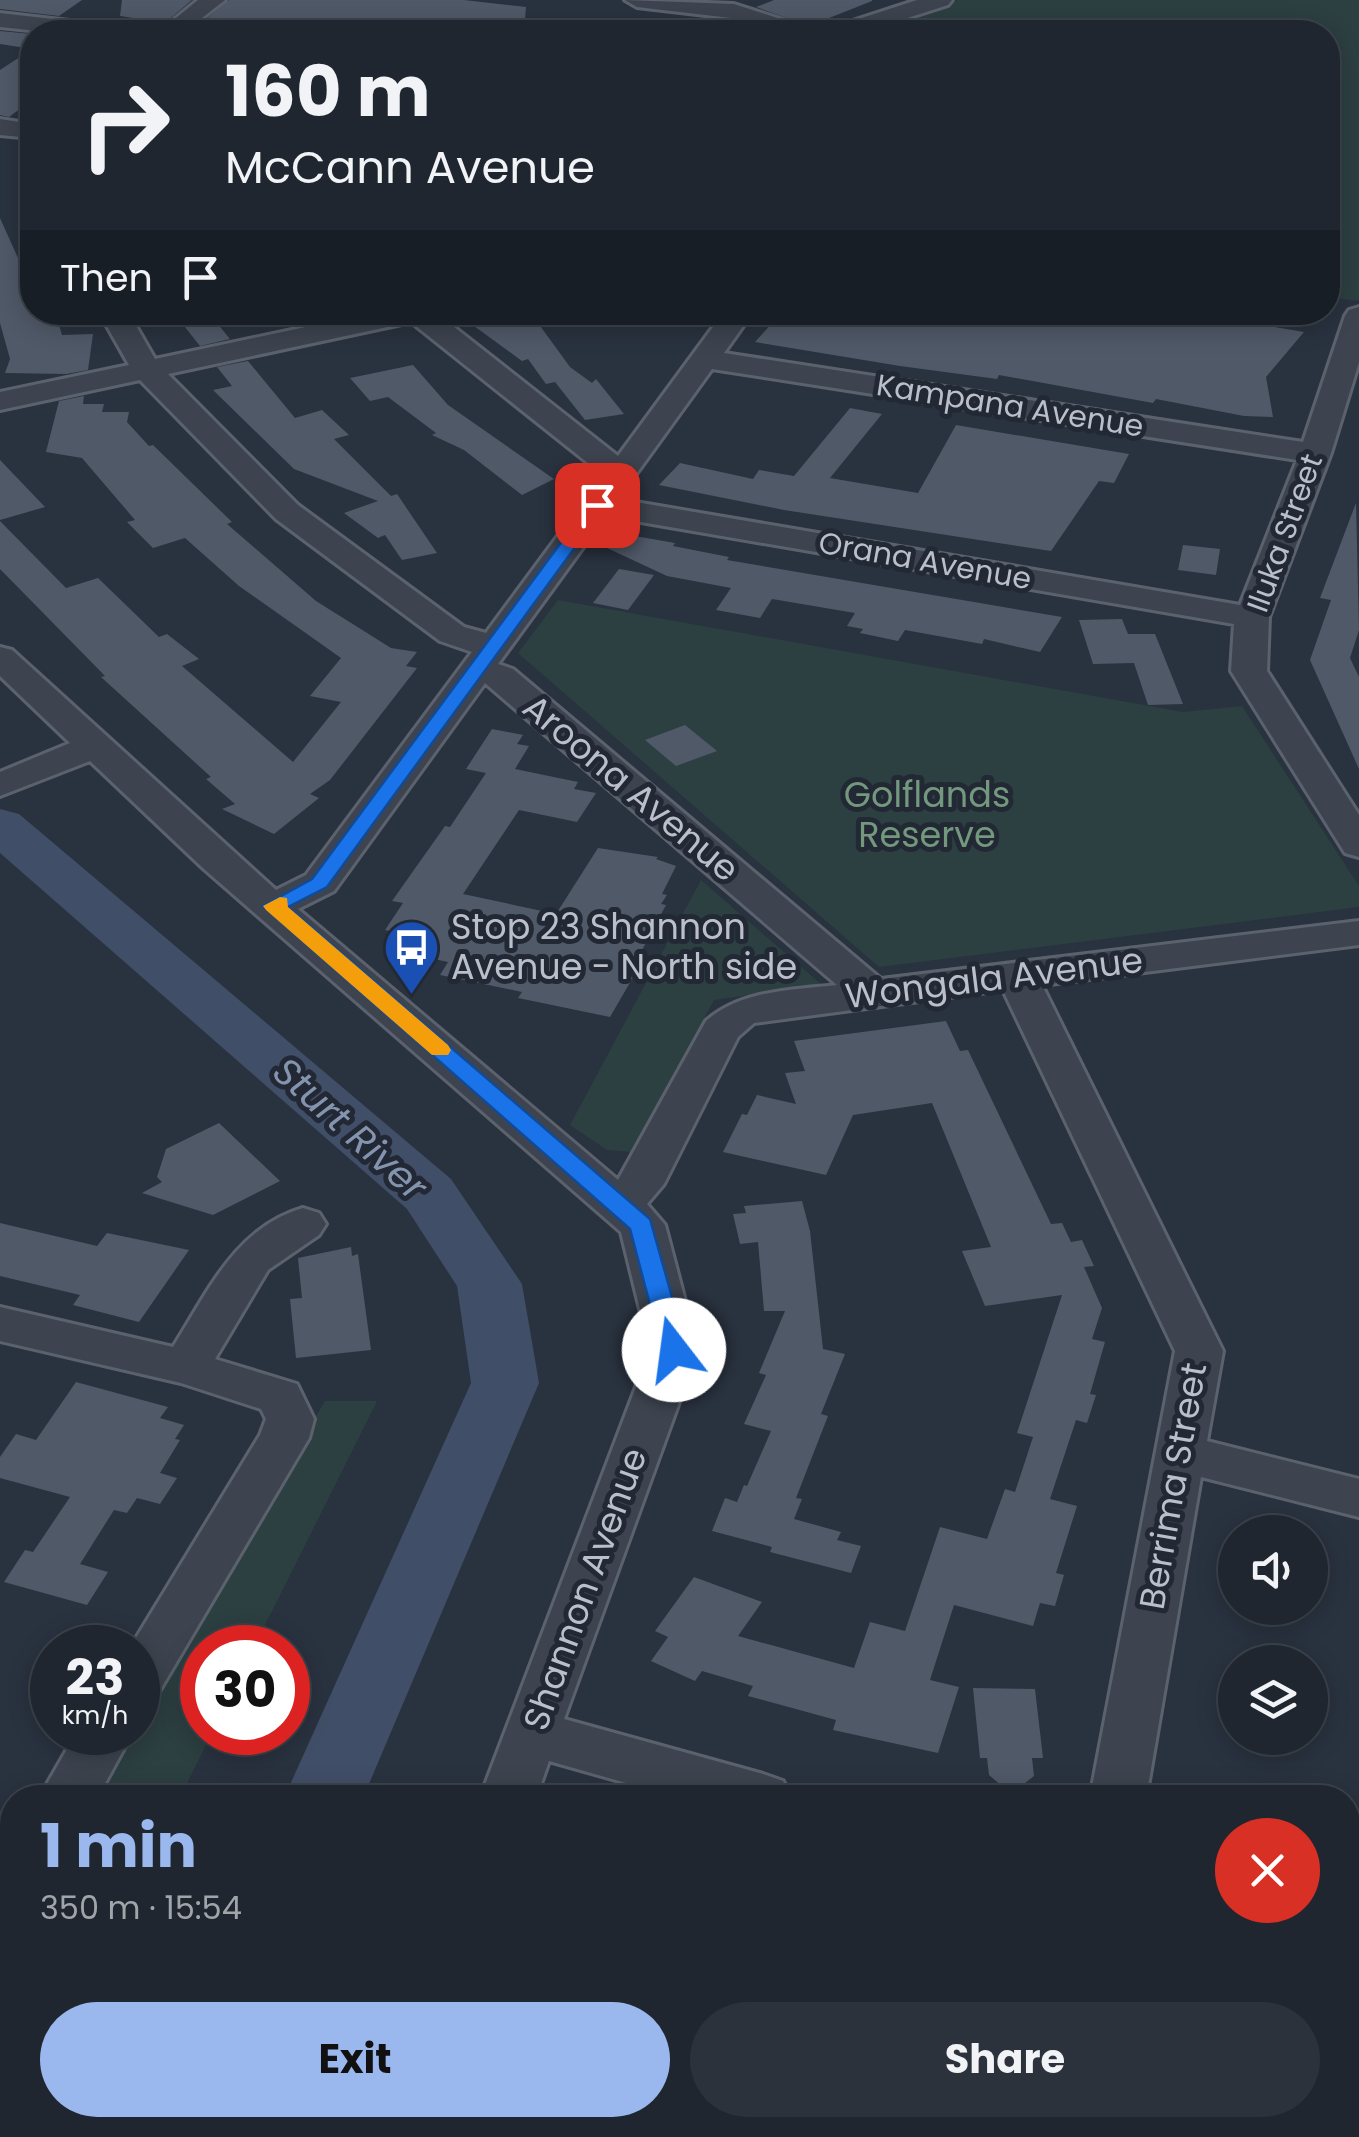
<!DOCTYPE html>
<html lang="en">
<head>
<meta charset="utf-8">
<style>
  :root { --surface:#1f262f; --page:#2c323b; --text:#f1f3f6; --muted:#a1a5aa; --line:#3c434b; --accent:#9ab7ee }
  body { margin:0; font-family:Poppins,sans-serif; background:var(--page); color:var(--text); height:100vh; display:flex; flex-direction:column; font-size:38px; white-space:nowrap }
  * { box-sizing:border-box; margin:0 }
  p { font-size:32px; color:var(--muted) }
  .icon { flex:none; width:55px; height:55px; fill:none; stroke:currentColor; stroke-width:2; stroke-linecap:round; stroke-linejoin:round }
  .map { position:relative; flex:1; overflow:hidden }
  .sheet { position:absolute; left:0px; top:1785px; width:1360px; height:352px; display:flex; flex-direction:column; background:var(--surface); border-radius:40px 40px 0 0; box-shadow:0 5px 25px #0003,0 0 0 2px var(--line) }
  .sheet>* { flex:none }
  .hud { position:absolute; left:20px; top:20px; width:1320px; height:305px; border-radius:40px; box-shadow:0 5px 25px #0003,0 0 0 2px var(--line); background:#1f262f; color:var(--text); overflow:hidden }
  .buttons { position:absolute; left:1218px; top:1515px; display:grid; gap:20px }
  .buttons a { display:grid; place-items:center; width:110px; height:110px; border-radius:50%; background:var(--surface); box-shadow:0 5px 25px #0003,0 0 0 2px var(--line); font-size:50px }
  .speed { position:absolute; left:30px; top:1625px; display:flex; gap:20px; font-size:50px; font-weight:700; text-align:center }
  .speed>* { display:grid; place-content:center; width:130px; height:130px; border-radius:50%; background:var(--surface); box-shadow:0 5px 25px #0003,0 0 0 2px var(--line); line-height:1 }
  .speed small { font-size:25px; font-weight:400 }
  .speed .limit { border:15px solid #d22; background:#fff; color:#111 }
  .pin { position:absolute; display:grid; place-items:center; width:85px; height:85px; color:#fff; margin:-42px; border-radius:20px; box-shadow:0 5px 15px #0006 }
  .me { position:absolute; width:110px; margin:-55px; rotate:345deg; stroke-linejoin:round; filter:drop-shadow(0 0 8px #0008) }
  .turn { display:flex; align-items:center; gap:35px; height:210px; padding:0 40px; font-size:45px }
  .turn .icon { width:130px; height:130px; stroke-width:2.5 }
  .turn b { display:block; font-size:70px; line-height:85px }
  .then { display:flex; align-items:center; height:95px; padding:0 40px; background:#0003; gap:20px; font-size:38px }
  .round { display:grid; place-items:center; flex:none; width:105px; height:105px; border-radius:52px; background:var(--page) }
  .summary { display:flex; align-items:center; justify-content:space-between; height:170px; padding:0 40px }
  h1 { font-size:60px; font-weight:700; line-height:75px; color:var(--accent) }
  .action { display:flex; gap:20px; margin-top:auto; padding:20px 40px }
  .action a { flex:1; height:115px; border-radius:60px; background:var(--accent); color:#111; font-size:40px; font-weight:700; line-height:115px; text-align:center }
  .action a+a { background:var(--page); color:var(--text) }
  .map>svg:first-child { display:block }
</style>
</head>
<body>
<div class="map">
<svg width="1359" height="2137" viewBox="0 0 1359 2137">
  <rect width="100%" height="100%" fill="#29323f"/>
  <g fill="#2c3f41">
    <polygon points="958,0 1359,0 1359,301 1328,297 1328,32 867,32"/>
    <polygon points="558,600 1183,712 1242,706 1359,886 1359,907 879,967 518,653"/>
    <polygon points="701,880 822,985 714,1000 632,1152 607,1150 570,1125"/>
    <polygon points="325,1401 377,1401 254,1647 202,1648 202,1732 212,1733 180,1797 92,1798 130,1733 138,1732 138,1720"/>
    <polygon points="12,1933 12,2125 18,2125 12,2137 0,2137 0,1954"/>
  </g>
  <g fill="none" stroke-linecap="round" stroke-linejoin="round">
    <g fill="#414e67" fill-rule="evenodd">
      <polygon points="0,809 19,814 451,1179 522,1284 539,1383 363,1798 284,1798 471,1383 457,1286 407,1209 0,853"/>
      <polygon points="133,2125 221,2125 216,2137 128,2137"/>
    </g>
  </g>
  <g fill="#505968">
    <polygon points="0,0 82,0 59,16 0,9"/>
    <polygon points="122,0 192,0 165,23 120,16"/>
    <polygon points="229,0 464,0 526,7 524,32 233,32 196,27"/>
    <polygon points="774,0 872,0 872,1 809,26 756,7"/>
    <polygon points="0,31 32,34 32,100 9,117 0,115 0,70 32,49 0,44"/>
    <polygon points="0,218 27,278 32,276 32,312 55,312 62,335 93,334 88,370 66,374 5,373 10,359 0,323"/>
    <polygon points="173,312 208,312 230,339 200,346"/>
    <polygon points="530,312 570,367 592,383 596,379 624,414 585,420 555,382 546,384 528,359 522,361 474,326"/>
    <polygon points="782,312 1187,312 1304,332 1266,377 1273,417 1244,416 1156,399 1153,403 999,375 997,379 900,366 755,342"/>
    <polygon points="248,361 295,418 322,410 349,435 334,439 391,496 397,494 437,553 402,560 385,535 378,538 344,513 378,501 294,469 213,390 232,386 217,367"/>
    <polygon points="413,365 448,405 554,479 522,495 464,450 432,435 436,433 388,397 370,401 350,378"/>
    <polygon points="84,396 83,404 104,404 102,412 129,412 127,422 149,446 153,445 232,522 227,524 316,601 391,648 417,652 406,666 417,668 330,780 310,794 319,798 274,834 222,809 235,804 206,779 211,777 101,677 105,676 0,569 0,521 66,588 98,578 159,637 167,634 199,659 182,666 293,762 341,702 310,696 341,658 239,586 185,538 153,548 127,522 135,520 82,458 46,452 59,401"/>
    <polygon points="850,408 882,414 830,478 918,493 956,425 1129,454 1114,483 1099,481 1051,551 784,510 659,485 680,463 753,479 759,470 794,476"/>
    <polygon points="0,460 45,507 0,520"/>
    <polygon points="1356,503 1359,630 1350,658 1359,677 1359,769 1310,660 1331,600 1320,598"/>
    <polygon points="600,530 675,543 673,546 729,557 727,560 1062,617 1040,652 984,639 982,644 905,630 898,641 860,633 863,629 847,626 855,613 772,599 760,618 716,610 731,588 667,576 592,541"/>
    <polygon points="1183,545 1220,549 1216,575 1178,570"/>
    <polygon points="619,569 654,575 628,610 593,603"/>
    <polygon points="1122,619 1128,634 1155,634 1183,704 1148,705 1134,663 1093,664 1079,620"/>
    <polygon points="685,725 717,751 676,766 645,740"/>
    <polygon points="492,729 523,735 517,744 529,746 515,769 578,782 574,789 596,793 577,822 519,810 463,894 556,914 598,848 658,857 656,859 676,866 662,894 667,895 661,904 666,905 640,954 646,955 610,1017 518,998 522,992 440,975 448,962 392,950 403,934 385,930 403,903 392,901 445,826 450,827 486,773 466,769"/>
    <polygon points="946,1021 960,1051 968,1050 1051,1224 1062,1223 1071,1242 1082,1240 1094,1266 1084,1267 1102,1308 1092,1339 1105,1342 1090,1394 1096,1395 1087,1423 1076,1420 1050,1499 1077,1506 1056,1573 1064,1575 1055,1606 1040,1603 1033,1626 954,1605 930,1680 959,1687 938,1753 833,1730 836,1720 748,1696 753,1686 702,1671 695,1681 651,1661 668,1637 655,1631 694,1577 762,1602 738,1636 854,1668 870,1622 905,1631 940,1527 987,1539 1005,1489 1015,1492 1033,1437 1017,1433 1062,1295 985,1306 962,1251 991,1247 932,1103 853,1115 826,1175 723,1152 742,1114 747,1115 757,1095 796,1104 785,1073 805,1071 794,1041"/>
    <polygon points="219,1123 280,1181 213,1215 142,1193 162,1182 157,1177 166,1149"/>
    <polygon points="802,1201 810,1231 823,1349 845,1354 821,1414 828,1416 796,1498 802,1499 794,1519 841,1532 837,1540 861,1546 851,1573 770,1552 772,1547 712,1531 725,1498 737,1502 744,1485 747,1486 771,1431 744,1424 766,1375 759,1373 785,1311 764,1311 758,1242 740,1244 733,1214 746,1213 744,1206"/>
    <polygon points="0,1223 97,1246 107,1233 189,1250 139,1322 73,1305 80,1295 0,1276"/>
    <polygon points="351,1247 352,1256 358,1254 371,1350 296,1358 290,1299 302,1298 298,1258"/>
    <polygon points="76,1382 168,1407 160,1418 184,1425 175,1439 180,1440 160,1473 177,1478 160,1504 137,1498 127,1513 114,1510 80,1564 108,1572 87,1605 4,1582 25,1550 33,1552 70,1497 0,1478 0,1457 16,1434 36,1440"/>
    <polygon points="973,1688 1035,1689 1043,1758 1032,1758 1034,1776 1020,1787 1003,1787 989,1775 987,1758 980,1758"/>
  </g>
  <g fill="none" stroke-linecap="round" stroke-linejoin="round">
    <defs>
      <g id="minor">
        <polygon points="198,0 225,0 184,32 159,32"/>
        <polygon points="625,0 734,4 805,27 809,32 775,32 731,18 637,7"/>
        <polygon points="917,0 952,0 948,5 864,32 830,32 834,27"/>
        <polygon points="0,13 105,25 117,32 48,32 0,27"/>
        <polygon points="0,119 32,124 32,138 0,135"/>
        <path d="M1359 307V362L1331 453 1269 617 1267 671 1359 815V857L1345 853 1340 845 1231 671 1234 624 606 516 498 664 513 669 881 979 1359 921V945L1042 985 1223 1351 1207 1441 1359 1479V1517L1201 1477 1146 1798H1090L1175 1351 1003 990 754 1023 738 1037 664 1184 647 1204 665 1225 698 1350 564 1719 763 1774 783 1781 791 1798H679L549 1761 536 1798H480L650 1350 621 1232 203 868 90 761 0 796V772L70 743 0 676V647L12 650 276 890 306 875 472 652 440 641 276 519 140 380 0 410V392L129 365 99 312H128L155 359 376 312H435L618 456 724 312H753L724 353 1303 442 1345 316 1349 310ZM411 322 603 475 486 633 464 627 298 505 168 374ZM712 369 1297 460 1240 605 618 499ZM485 683 837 985C793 990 741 990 706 1021L618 1180 298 909 334 891Z"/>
        <path d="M303 1208 319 1213 326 1224 319 1235 268 1270 215 1359 297 1384 314 1419 309 1438 157 1695 138 1702V1648H130L260 1435 266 1419 261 1409 181 1383 0 1341V1307L173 1347C208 1292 235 1228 303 1208Z"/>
        <polygon points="77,1732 133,1732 97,1798 39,1798"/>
        <polygon points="12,1863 12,1930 0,1934 0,1867"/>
        <polygon points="1348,1938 1359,1941 1359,1993 1348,1990"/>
        <polygon points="360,2125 422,2125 417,2137 355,2137"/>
        <polygon points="1028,2125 1090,2125 1087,2137 1025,2137"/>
      </g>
    </defs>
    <use href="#minor" stroke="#5b626d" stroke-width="6"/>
    <use href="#minor" fill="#3d444f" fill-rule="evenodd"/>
  </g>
  <polygon fill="#1a73e8" stroke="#114b97" stroke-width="2.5" points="597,500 606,505 327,887 288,907 650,1219 687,1350 683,1357 665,1357 662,1350 630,1229 263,906 312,879 591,502"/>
  <polygon fill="#f59e0b" points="280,897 287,898 288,907 448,1045 451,1050 448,1055 432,1055 266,910 263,906"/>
  <defs>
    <symbol id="bus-pin" viewBox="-11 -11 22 30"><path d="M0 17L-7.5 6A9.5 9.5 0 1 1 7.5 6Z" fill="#1a4fb4" stroke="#222935"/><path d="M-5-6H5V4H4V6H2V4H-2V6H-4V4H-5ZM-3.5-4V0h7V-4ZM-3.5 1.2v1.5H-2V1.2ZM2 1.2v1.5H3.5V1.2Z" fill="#fff"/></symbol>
  </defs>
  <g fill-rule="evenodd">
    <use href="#bus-pin" x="380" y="916" width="63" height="86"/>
  </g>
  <g text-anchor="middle" stroke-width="10" stroke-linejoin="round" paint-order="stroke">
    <g font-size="30" fill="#babfca" stroke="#222935">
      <text transform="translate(1010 406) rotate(9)" y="10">Kampana Avenue</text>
      <text transform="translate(1285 533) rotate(-70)" y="10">Iluka Street</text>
      <text transform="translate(925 561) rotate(10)" y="10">Orana Avenue</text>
    </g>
    <g font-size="35" fill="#babfca" stroke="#222935">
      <text transform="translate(631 788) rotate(40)" y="12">Aroona Avenue</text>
      <text transform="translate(994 978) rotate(-7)" y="12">Wongala Avenue</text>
      <text transform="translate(1173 1486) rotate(-80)" y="12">Berrima Street</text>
      <text transform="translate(585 1589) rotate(-70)" y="12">Shannon Avenue</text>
    </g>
    <g font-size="35" fill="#73987d" stroke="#222935">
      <text x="927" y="807">Golflands<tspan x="927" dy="40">Reserve</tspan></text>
    </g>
    <g font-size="35" fill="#babfca" stroke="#222935" text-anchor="start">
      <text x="451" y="939">Stop 23 Shannon<tspan x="451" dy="40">Avenue - North side</tspan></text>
    </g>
    <g font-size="38" font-style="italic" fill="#8594ae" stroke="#222935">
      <text transform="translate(350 1129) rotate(42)" y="13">Sturt River</text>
    </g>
  </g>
</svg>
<div class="buttons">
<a><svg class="icon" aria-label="sound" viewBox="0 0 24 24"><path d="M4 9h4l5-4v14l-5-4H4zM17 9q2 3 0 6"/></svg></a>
<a><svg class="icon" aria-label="layers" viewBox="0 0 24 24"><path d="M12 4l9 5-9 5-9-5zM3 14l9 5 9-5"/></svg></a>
</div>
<div class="speed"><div>23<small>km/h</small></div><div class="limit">30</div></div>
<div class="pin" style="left:597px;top:505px;background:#d93025"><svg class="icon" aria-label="arrive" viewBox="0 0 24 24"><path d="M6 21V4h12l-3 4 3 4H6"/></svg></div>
<svg class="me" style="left:674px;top:1350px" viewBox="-20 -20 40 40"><circle r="19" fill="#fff"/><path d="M0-13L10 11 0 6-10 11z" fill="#1a73e8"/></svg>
<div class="hud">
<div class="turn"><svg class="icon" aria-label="right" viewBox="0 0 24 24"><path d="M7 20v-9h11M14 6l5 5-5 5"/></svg><div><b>160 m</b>McCann Avenue</div></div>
<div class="then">Then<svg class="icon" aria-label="arrive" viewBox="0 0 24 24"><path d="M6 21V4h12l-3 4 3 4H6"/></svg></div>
</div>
<section class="sheet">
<div class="summary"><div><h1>1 min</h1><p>350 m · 15:54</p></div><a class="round" style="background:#d93025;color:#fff"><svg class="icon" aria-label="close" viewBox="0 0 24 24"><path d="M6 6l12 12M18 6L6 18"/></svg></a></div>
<div class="action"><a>Exit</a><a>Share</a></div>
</section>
</div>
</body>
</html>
